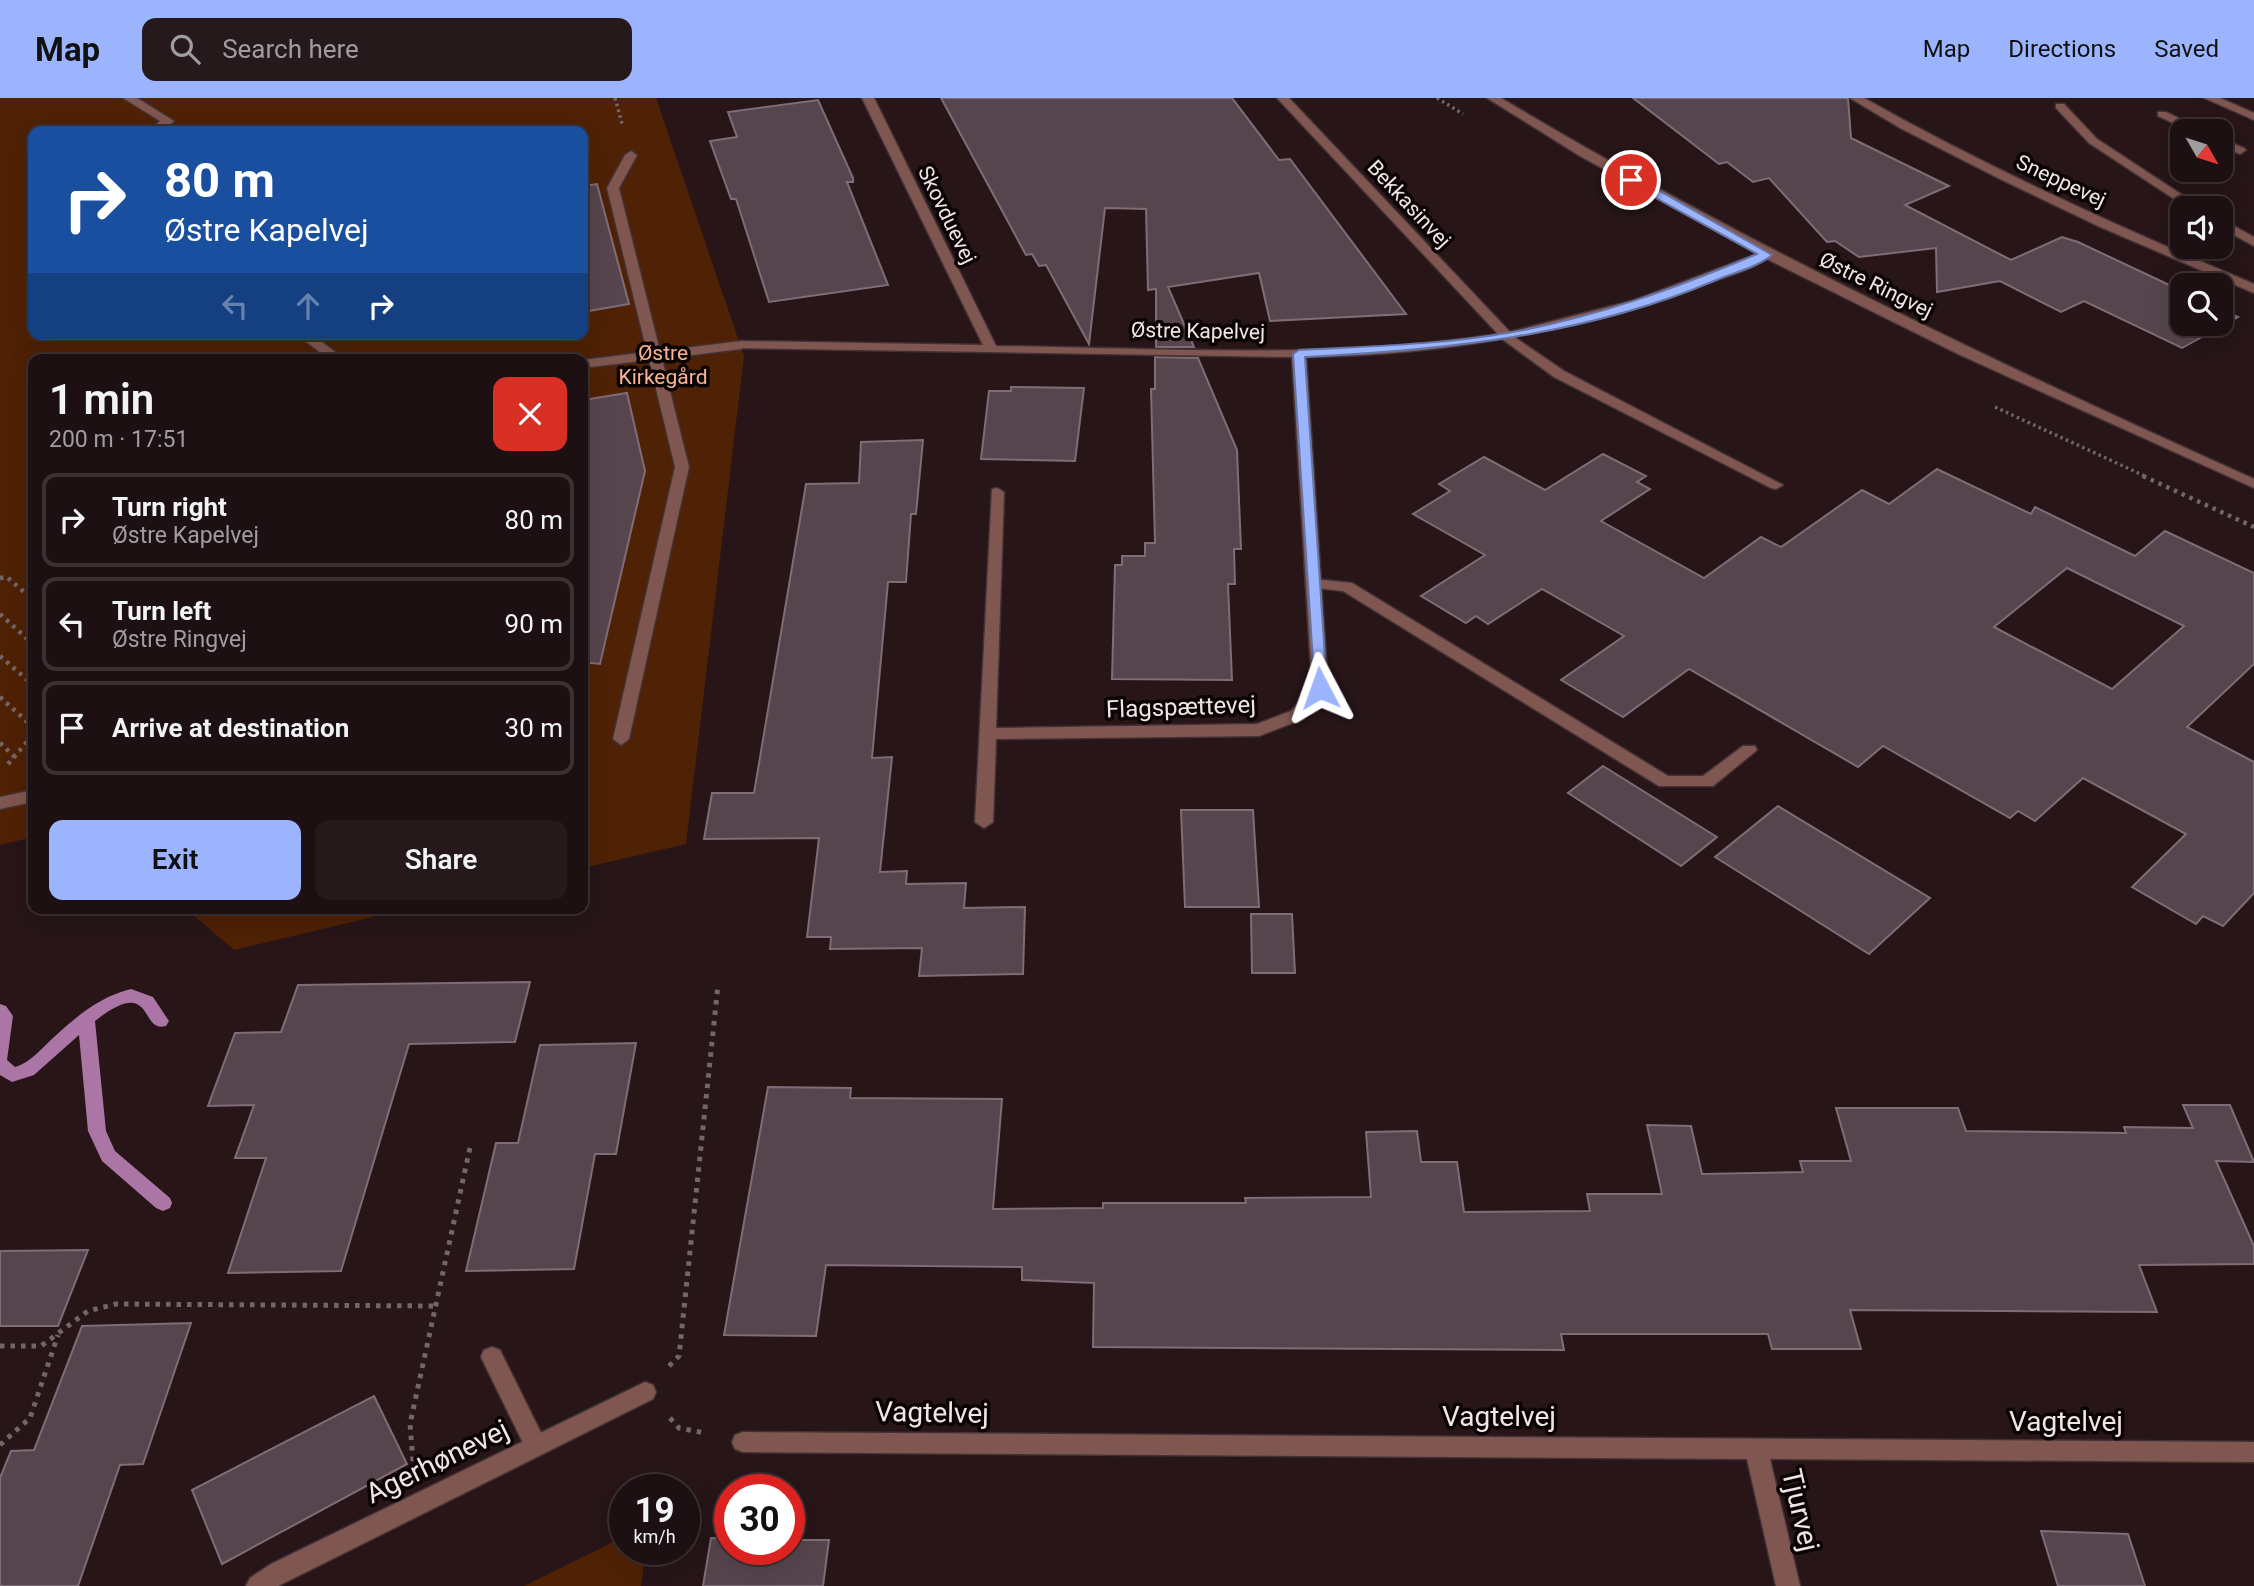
<!DOCTYPE html>
<html lang="en">
<head>
<meta charset="utf-8">
<style>
  :root { --surface:#1d1012; --page:#25191b; --text:#f1f3f6; --muted:#a09d9f; --line:#3b3032; --accent:#9cb4fd }
  body { margin:0; font-family:Roboto,sans-serif; background:var(--page); color:var(--text); height:100vh; display:flex; flex-direction:column; font-size:26px; white-space:nowrap }
  * { box-sizing:border-box; margin:0 }
  p { font-size:23px; color:var(--muted) }
  .icon { flex:none; width:38px; height:38px; fill:none; stroke:currentColor; stroke-width:2; stroke-linecap:round; stroke-linejoin:round }
  .map { position:relative; flex:1; overflow:hidden }
  .drawer { position:absolute; left:28px; top:256px; width:560px; height:560px; display:flex; flex-direction:column; background:var(--surface); border-radius:14px; box-shadow:0 7px 28px #0002,0 0 0 2px var(--line) }
  .drawer>* { flex:none }
  .guide { position:absolute; left:28px; top:28px; width:560px; height:214px; border-radius:14px; box-shadow:0 7px 28px #0002,0 0 0 2px var(--line); background:#1a4fa0; color:#fff; overflow:hidden }
  .needle { width:46px; rotate:129deg }
  .fabs { position:absolute; left:2170px; top:21px; display:grid; gap:14px }
  .fabs a { display:grid; place-items:center; width:63px; height:63px; border-radius:14px; background:var(--surface); box-shadow:0 7px 28px #0002,0 0 0 2px var(--line); font-size:35px }
  .speed { position:absolute; left:609px; top:1376px; display:flex; gap:14px; font-size:35px; font-weight:700; text-align:center }
  .speed>* { display:grid; place-content:center; width:91px; height:91px; border-radius:50%; background:var(--surface); box-shadow:0 7px 28px #0002,0 0 0 2px var(--line); line-height:1 }
  .speed small { font-size:18px; font-weight:400 }
  .speed .limit { border:10px solid #d22; background:#fff; color:#111 }
  .pin { position:absolute; display:grid; place-items:center; width:60px; height:60px; color:#fff; margin:-30px; border:4px solid #fff; border-radius:50%; box-shadow:0 2px 7px #0007 }
  .me { position:absolute; width:77px; margin:-38px; rotate:356deg; stroke-linejoin:round; filter:drop-shadow(0 0 5px #0008) }
  .turn { display:flex; align-items:center; gap:24px; height:147px; padding:0 21px; font-size:32px }
  .turn .icon { width:91px; height:91px; stroke-width:2.5 }
  .turn b { display:block; font-size:49px; line-height:60px }
  .lanes { display:flex; align-items:center; height:66px; padding:0 21px; background:#0003; justify-content:center; gap:35px; direction:ltr }
  .lanes .off { opacity:.35 }
  .round { display:grid; place-items:center; flex:none; width:74px; height:74px; border-radius:14px; background:var(--page) }
  .summary { display:flex; align-items:center; justify-content:space-between; height:119px; padding:0 21px }
  h1 { font-size:42px; font-weight:600; line-height:52px }
  .action { display:flex; gap:14px; margin-top:auto; padding:14px 21px }
  .action a { flex:1; height:80px; border-radius:14px; background:var(--accent); color:#111; font-size:28px; font-weight:600; line-height:80px; text-align:center }
  .action a+a { background:var(--page); color:var(--text) }
  ul { padding:0; list-style:none }
  li { display:flex; align-items:center; gap:21px; height:94px; margin:0 14px 10px; padding:0 7px; border:4px solid var(--line); border-radius:14px }
  li div { flex:1 }
  li b { display:block; font-size:26px }
  li em { font-style:normal }
  header { display:flex; align-items:center; gap:42px; box-sizing:border-box; height:98px; padding:0 35px; background:var(--accent); color:#111 }
  header strong { font-size:33px }
  nav { display:flex; gap:38px; margin-inline-start:auto; font-size:24px }
  .search { width:490px; height:63px; background:var(--page); display:flex; align-items:center; gap:18px; box-sizing:border-box; padding:0 24px; border-radius:14px; color:var(--muted); font-size:26px }
  .map>svg:first-child { display:block }
</style>
</head>
<body>
<header>
<strong>Map</strong>
<div class="search"><svg class="icon" aria-label="search" viewBox="0 0 24 24"><circle cx="10" cy="10" r="6"/><path d="M15 15l6 6"/></svg>Search here</div>
<nav><a>Map</a><a>Directions</a><a>Saved</a></nav>
</header>
<div class="map">
<svg width="2254" height="1488" viewBox="0 0 2254 1488">
  <rect width="100%" height="100%" fill="#271518"/>
  <g fill="#4f2105" fill-rule="evenodd">
    <path d="M0 0H656L744 258 686 746 583 770V261H33V739L0 747ZM33 33H583V236H33Z"/>
    <polygon points="185,810 411,810 234,852"/>
    <polygon points="625,1438 625,1451 646,1451 641,1488 524,1488"/>
  </g>
  <g fill="none" stroke-linecap="round" stroke-linejoin="round">
    <path fill="#ab76a6" fill-rule="evenodd" d="M131 891 153 899 169 923 166 928C139 936 155 876 95 923L106 1033 115 1053 170 1100 172 1105 170 1110 163 1113 156 1110 102 1063 88 1033 79 937 34 977 12 984 0 977V906L6 908 13 918 7 962 15 969C30 965 42 950 53 940 77 918 99 899 131 891Z"/>
  </g>
  <g fill="#57454d" stroke="#806c76" stroke-width="2" fill-rule="evenodd">
    <polygon points="941,0 1232,0 1279,62 1290,61 1406,216 1270,223 1259,175 1168,189 1194,249 1156,249 1156,191 1148,192 1146,111 1105,110 1089,246 1046,167 1039,168 1032,156 1026,157"/>
    <polygon points="1633,0 1848,0 1851,40 1949,88 1905,107 2011,162 2062,139 2078,144 2182,193 2182,226 2221,226 2221,211 2238,219 2182,250 2084,203 2061,214 2000,183 1937,194 1936,150 1859,159 1835,143 1827,144 1769,80 1753,84 1727,64 1719,66"/>
    <polygon points="818,2 853,80 853,84 847,84 888,187 769,204 736,101 731,101 710,43 737,39 728,14"/>
    <polygon points="597,86 629,206 583,214 583,88"/>
    <polygon points="1155,259 1198,260 1237,352 1241,451 1234,451 1235,486 1228,486 1232,582 1112,581 1115,467 1122,467 1122,458 1145,458 1145,445 1155,445 1151,291 1155,291"/>
    <polygon points="1011,289 1084,290 1075,363 981,361 989,293 1011,293"/>
    <polygon points="627,295 645,373 600,566 583,564 583,302"/>
    <polygon points="923,342 916,416 911,416 906,484 888,484 872,660 892,659 880,774 907,773 906,786 966,785 964,810 1025,809 1023,876 919,878 922,850 830,851 831,839 807,839 819,740 704,741 712,695 754,695 806,386 859,385 861,344"/>
    <path d="M1603 356 1646 378 1637 384 1650 391 1601 423 1704 480 1761 439 1781 449 1862 392 1889 406 1937 371 2031 416 2035 409 2135 458 2165 433 2254 475V566L2187 629 2254 664V795L2223 828 2203 818 2196 826 2132 789 2186 736 2083 680 2035 723 2018 713 2010 720 1883 648 1858 669 1689 571 1623 619 1561 582 1624 538 1542 491 1488 526 1476 518 1466 525 1421 498 1485 457 1413 416 1450 393 1439 386 1484 359 1545 392ZM2067 470 2184 528 2112 591 1994 529Z"/>
    <polygon points="1603,668 1717,739 1681,768 1568,695"/>
    <polygon points="1778,708 1930,800 1869,856 1715,759"/>
    <polygon points="1181,712 1253,712 1259,809 1185,809"/>
    <polygon points="1251,816 1292,816 1295,875 1252,875"/>
    <polygon points="530,884 515,944 409,946 341,1173 228,1175 266,1060 235,1060 254,1007 208,1008 235,935 281,934 298,887"/>
    <polygon points="636,945 616,1056 595,1056 574,1171 466,1173 496,1045 518,1045 540,947"/>
    <polygon points="768,989 851,990 850,1000 1002,1001 993,1111 1103,1110 1103,1105 1246,1105 1245,1100 1371,1099 1366,1034 1417,1033 1421,1064 1457,1064 1464,1114 1590,1113 1587,1096 1662,1096 1647,1027 1691,1028 1702,1076 1803,1074 1800,1063 1851,1063 1836,1010 1958,1010 1966,1033 2126,1035 2124,1029 2193,1030 2183,1007 2230,1007 2254,1064 2216,1063 2254,1148 2254,1166 2139,1167 2157,1214 1850,1212 1861,1251 1772,1251 1768,1236 1561,1236 1564,1252 1093,1249 1094,1185 1022,1182 1022,1169 826,1167 816,1238 724,1237"/>
    <polygon points="88,1152 58,1228 0,1228 0,1153"/>
    <polygon points="191,1225 143,1366 120,1367 78,1488 0,1488 0,1380 11,1353 34,1352 82,1228"/>
    <polygon points="374,1298 407,1366 222,1466 192,1392"/>
    <polygon points="2041,1433 2128,1436 2145,1488 2058,1488"/>
    <polygon points="711,1440 730,1441 730,1451 789,1451 789,1442 829,1442 823,1488 703,1488"/>
  </g>
  <g fill="none" stroke-linecap="round" stroke-linejoin="round">
    <defs>
      <g id="service">
        <polygon points="123,0 137,0 174,23 162,33 149,33 160,23"/>
        <polygon points="2204,0 2220,0 2254,15 2254,22"/>
        <polygon points="2056,6 2064,6 2097,41 2202,110 2188,110 2089,45 2056,10"/>
        <polygon points="2158,14 2166,14 2205,33 2190,33 2158,18"/>
        <polygon points="2221,41 2244,50 2246,52 2240,56 2221,48"/>
        <polygon points="631,53 637,57 619,90 660,253 741,243 748,247 741,251 662,261 689,369 629,641 621,647 613,641 675,369 649,262 583,270 583,262 647,254 607,90 625,57"/>
        <polygon points="2221,121 2254,139 2254,148 2221,130"/>
        <polygon points="1507,234 1564,273 1783,387 1776,391 1771,390 1554,279 1502,241 1500,238"/>
        <polygon points="296,236 311,236 345,261 329,261"/>
        <polygon points="1313,481 1352,485 1668,678 1703,678 1743,648 1755,648 1757,652 1713,688 1659,688 1343,493 1308,489 1305,486"/>
        <polygon points="33,692 33,704 0,711 0,699"/>
        <polygon points="492,1249 500,1252 544,1341 547,1348 544,1355 536,1358 528,1355 481,1259 484,1252"/>
      </g>
      <g id="minor">
        <path d="M862 0H874L996 248C1162 250 1333 262 1498 236L1277 0H1289L1510 234 1635 202 1762 154 1772 157C1758 170 1719 181 1699 188 1569 235 1444 257 1306 259L1328 590 1326 594 1303 621 1259 638 996 641 993 724 984 730 975 724 992 391 997 390 1004 394 996 630 1257 626 1291 613 1312 589 1292 259 736 250 734 247 741 243 983 247Z"/>
        <path d="M1850 0H1864C1990 71 2121 130 2254 186V195L2098 128 1998 80 1900 30Z"/>
        <polygon points="645,1284 653,1287 656,1294 653,1301 278,1488 246,1488 250,1480 271,1466"/>
        <polygon points="743,1334 2254,1344 2254,1364 1770,1361 1800,1488 1776,1488 1747,1361 743,1354 735,1351 732,1344 735,1337"/>
      </g>
      <path id="tertiary" d="M1487 0H1501C1743 145 1996 265 2254 381V390L1958 256 1767 161 1580 58Z"/>
    </defs>
    <use href="#service" stroke="#433235" stroke-width="3"/>
    <use href="#minor" stroke="#433235" stroke-width="3"/>
    <use href="#tertiary" stroke="#433235" stroke-width="3"/>
    <g stroke="#756568" stroke-width="3.5" stroke-dasharray="2.5 3.5" stroke-linecap="butt">
      <polyline points="615,0 623,29"/>
      <polyline points="1437,0 1463,16"/>
      <polyline points="1995,309 2147,379"/>
    </g>
    <g stroke="#756568" stroke-width="4.5" stroke-dasharray="3.5 5" stroke-linecap="butt">
      <polyline points="2143,378 2254,429"/>
      <polyline points="0,480 7,479 33,502"/>
      <polyline points="0,516 33,546"/>
      <polyline points="0,558 33,587"/>
      <polyline points="0,599 33,629"/>
      <polyline points="0,645 15,659"/>
      <polyline points="8,666 33,637"/>
    </g>
    <g stroke="#756568" stroke-width="5" stroke-dasharray="4.5 6" stroke-linecap="butt">
      <polyline points="0,1248 41,1248 88,1213 116,1206 436,1208"/>
      <polyline points="669,1268 679,1258 718,887"/>
      <polyline points="670,1320 679,1330 705,1335"/>
      <polyline points="0,1347 30,1320 58,1237"/>
      <polyline points="413,1363 410,1326 471,1045"/>
    </g>
    <use href="#service" fill="#805650" fill-rule="evenodd"/>
    <use href="#minor" fill="#805650" fill-rule="evenodd"/>
    <use href="#tertiary" fill="#805650" fill-rule="evenodd"/>
  </g>
  <path fill="#9cb4fd" stroke="#6575a4" stroke-width="2" d="M1627 79H1635L1772 157C1758 169 1732 175 1714 183 1584 238 1445 252 1305 259L1327 590 1320 595 1315 594 1293 256 1299 252C1368 248 1439 247 1507 235 1594 220 1676 190 1757 156L1627 84Z"/>
  <g text-anchor="middle" stroke-width="7" stroke-linejoin="round" paint-order="stroke">
    <g font-size="21" fill="#f2e5e6" stroke="#0a0405">
      <text transform="translate(2061 83) rotate(25)" y="7">Sneppevej</text>
      <text transform="translate(1409 106) rotate(47)" y="7">Bekkasinvej</text>
      <text transform="translate(947 117) rotate(64)" y="7">Skovduevej</text>
      <text transform="translate(1876 187) rotate(26)" y="7">Østre Ringvej</text>
      <text transform="translate(1198 233) rotate(1)" y="7">Østre Kapelvej</text>
    </g>
    <g font-size="21" fill="#fbb491" stroke="#0a0405">
      <text x="663" y="262">Østre<tspan x="663" dy="24">Kirkegård</tspan></text>
    </g>
    <g font-size="24" fill="#f2e5e6" stroke="#0a0405">
      <text transform="translate(1181 609) rotate(-2)" y="8">Flagspættevej</text>
    </g>
    <g font-size="28" fill="#f2e5e6" stroke="#0a0405">
      <text transform="translate(932 1314) rotate(1)" y="10">Vagtelvej</text>
      <text x="1499" y="1328">Vagtelvej</text>
      <text x="2066" y="1333">Vagtelvej</text>
      <text transform="translate(437 1363) rotate(-26)" y="10">Agerhønevej</text>
      <text transform="translate(1801 1412) rotate(77)" y="10">Tjurvej</text>
    </g>
  </g>
</svg>
<div class="fabs">
<a><svg class="needle" viewBox="-14 -14 28 28"><path d="M0-13l5 13h-10z" fill="#e53935"/><path d="M0 13l5-13h-10z" fill="#a09d9f"/></svg></a>
<a><svg class="icon" aria-label="sound" viewBox="0 0 24 24"><path d="M4 9h4l5-4v14l-5-4H4zM17 9q2 3 0 6"/></svg></a>
<a><svg class="icon" aria-label="search" viewBox="0 0 24 24"><circle cx="10" cy="10" r="6"/><path d="M15 15l6 6"/></svg></a>
</div>
<div class="speed"><div>19<small>km/h</small></div><div class="limit">30</div></div>
<div class="pin" style="left:1631px;top:82px;background:#d93025"><svg class="icon" aria-label="arrive" viewBox="0 0 24 24"><path d="M6 21V4h12l-3 4 3 4H6"/></svg></div>
<svg class="me" style="left:1320px;top:590px" viewBox="-20 -20 40 40"><path d="M0-17L14 15 0 8-14 15z" fill="#9cb4fd" stroke="#fff" stroke-width="4"/></svg>
<div class="guide">
<div class="turn"><svg class="icon" aria-label="right" viewBox="0 0 24 24"><path d="M7 20v-9h11M14 6l5 5-5 5"/></svg><div><b>80 m</b>Østre Kapelvej</div></div>
<div class="lanes"><svg class="icon off" aria-label="left" viewBox="0 0 24 24"><path d="M17 20v-9H6M10 6l-5 5 5 5"/></svg><svg class="icon off" aria-label="ahead" viewBox="0 0 24 24"><path d="M12 20V5M6 11l6-6 6 6"/></svg><svg class="icon" aria-label="right" viewBox="0 0 24 24"><path d="M7 20v-9h11M14 6l5 5-5 5"/></svg></div>
</div>
<section class="drawer">
<div class="summary"><div><h1>1 min</h1><p>200 m · 17:51</p></div><a class="round" style="background:#d93025;color:#fff"><svg class="icon" aria-label="close" viewBox="0 0 24 24"><path d="M6 6l12 12M18 6L6 18"/></svg></a></div>
<ul>
<li><svg class="icon" aria-label="right" viewBox="0 0 24 24"><path d="M7 20v-9h11M14 6l5 5-5 5"/></svg><div><b>Turn right</b><p>Østre Kapelvej</p></div><em>80 m</em></li>
<li><svg class="icon" aria-label="left" viewBox="0 0 24 24"><path d="M17 20v-9H6M10 6l-5 5 5 5"/></svg><div><b>Turn left</b><p>Østre Ringvej</p></div><em>90 m</em></li>
<li><svg class="icon" aria-label="arrive" viewBox="0 0 24 24"><path d="M6 21V4h12l-3 4 3 4H6"/></svg><div><b>Arrive at destination</b></div><em>30 m</em></li>
</ul>
<div class="action"><a>Exit</a><a>Share</a></div>
</section>
</div>
</body>
</html>
